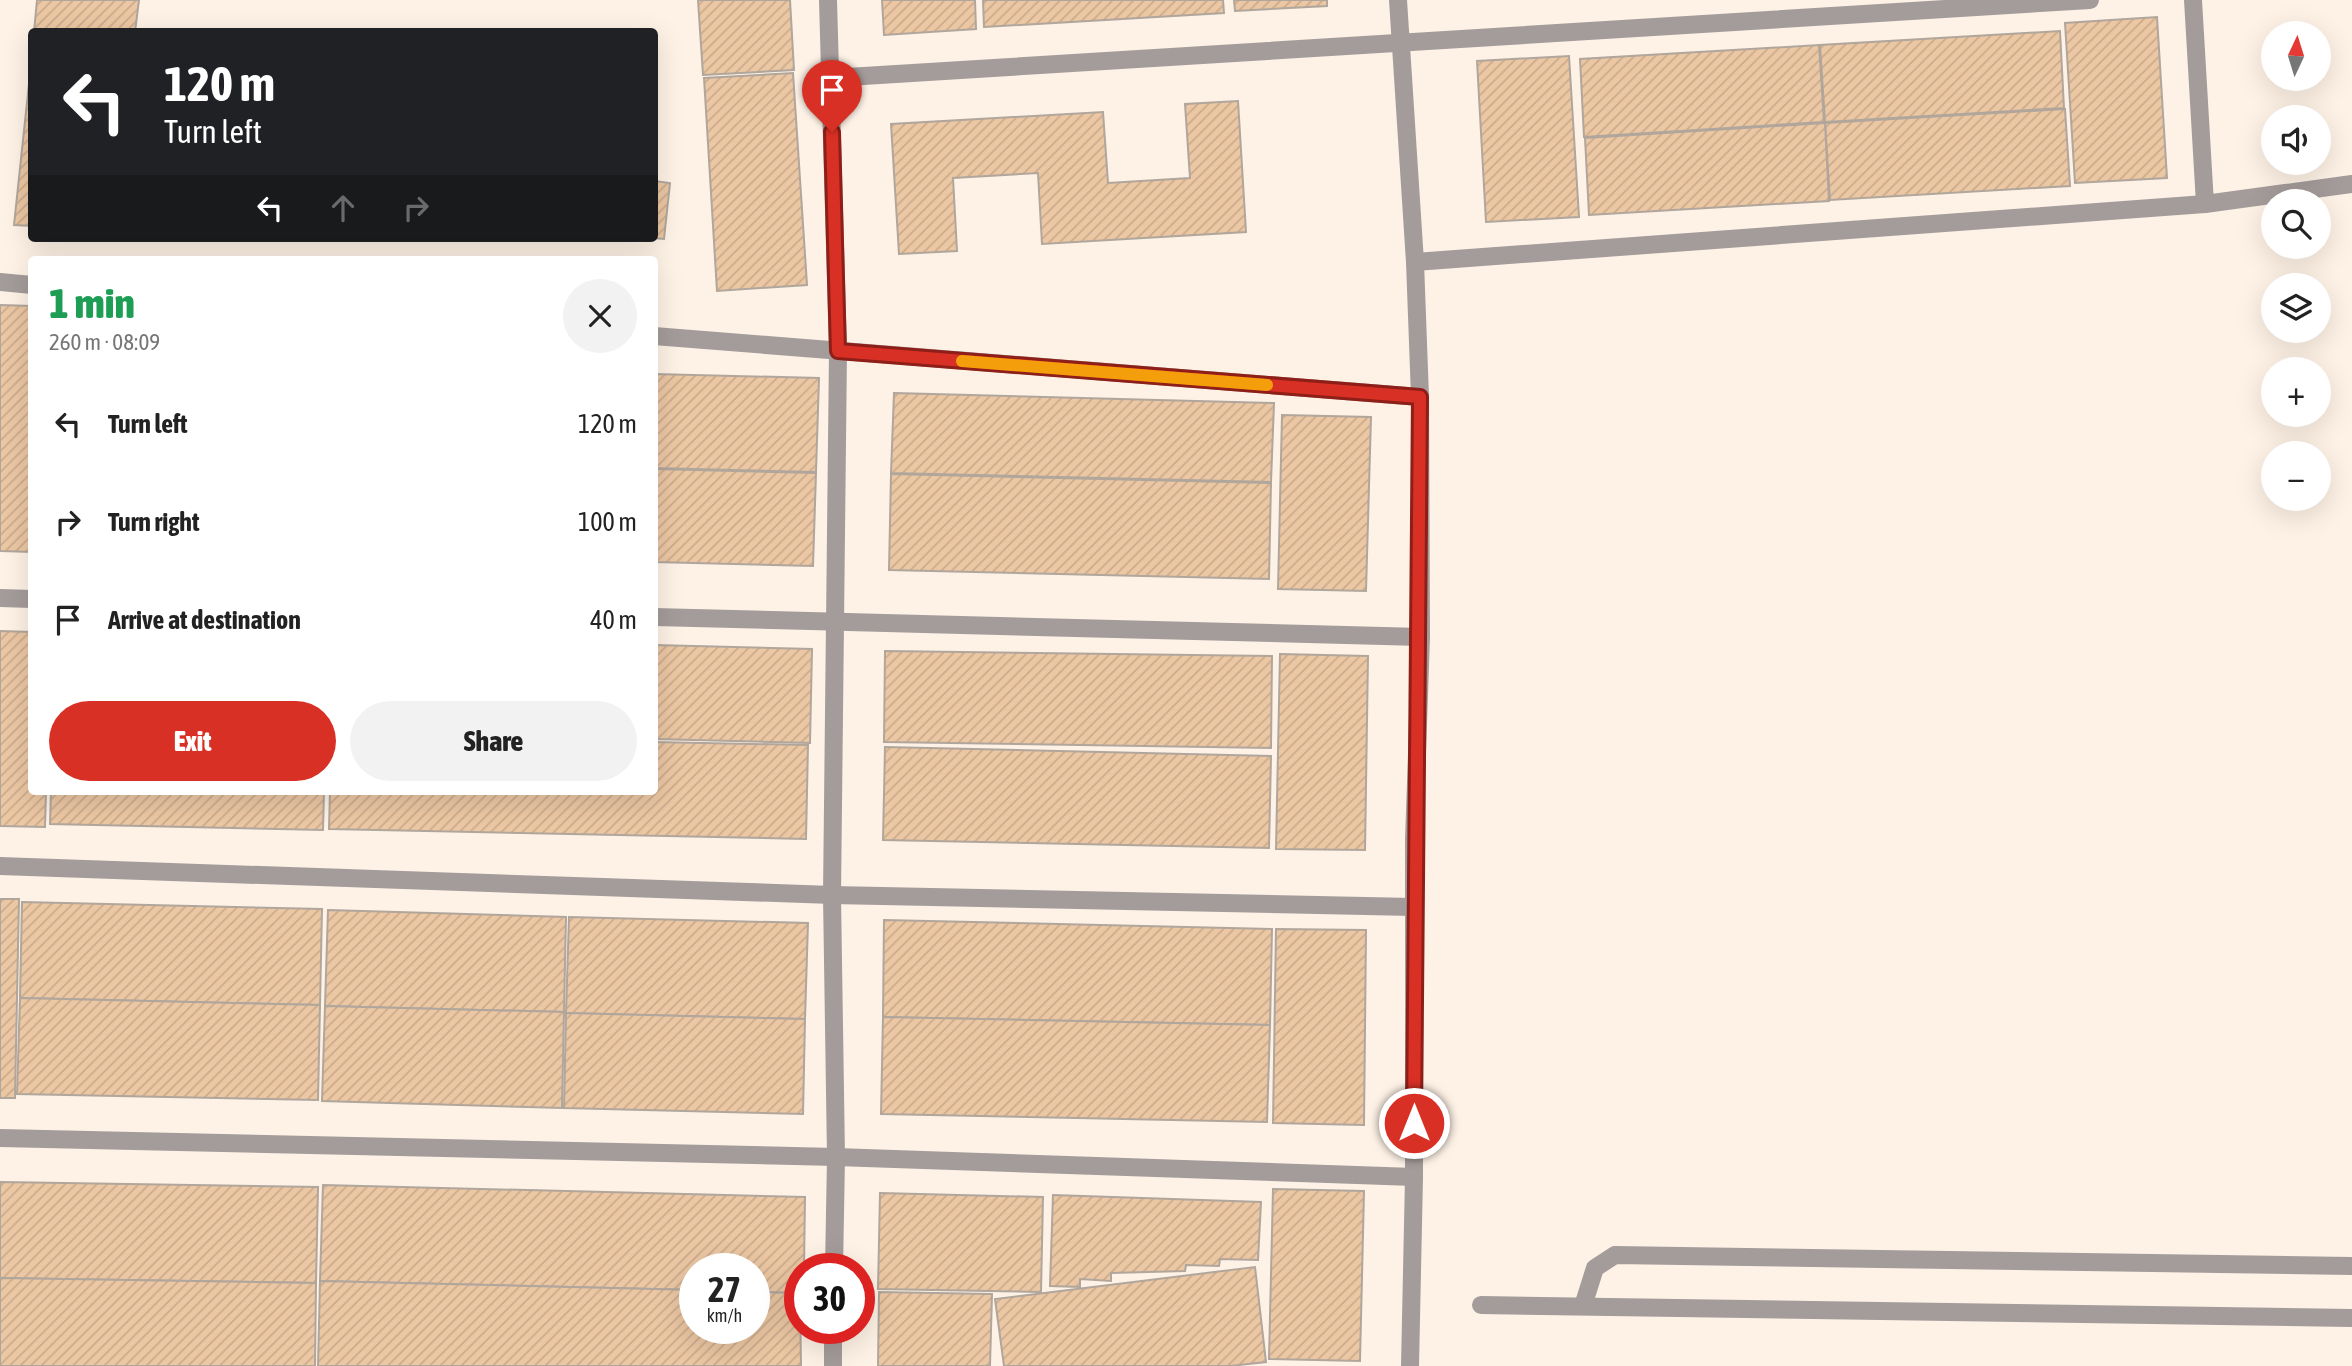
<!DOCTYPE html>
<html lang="en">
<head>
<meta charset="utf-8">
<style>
  :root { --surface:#fff; --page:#f2f2f2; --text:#222; --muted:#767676; --accent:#d93025 }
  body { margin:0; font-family:"Asap Condensed",sans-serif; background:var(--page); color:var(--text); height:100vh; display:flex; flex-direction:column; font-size:26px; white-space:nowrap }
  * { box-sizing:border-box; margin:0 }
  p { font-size:23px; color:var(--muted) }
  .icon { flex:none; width:38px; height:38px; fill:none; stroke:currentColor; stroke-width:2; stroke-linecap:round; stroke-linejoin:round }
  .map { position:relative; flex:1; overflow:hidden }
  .panel { position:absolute; left:28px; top:256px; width:630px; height:539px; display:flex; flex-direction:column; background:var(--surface); border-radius:7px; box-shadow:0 7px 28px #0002 }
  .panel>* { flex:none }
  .top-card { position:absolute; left:28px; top:28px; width:630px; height:214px; border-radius:7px; box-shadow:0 7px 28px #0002; background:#202124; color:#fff; overflow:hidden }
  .needle { width:46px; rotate:4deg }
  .tools { position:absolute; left:2261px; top:21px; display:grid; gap:14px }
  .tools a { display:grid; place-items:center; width:70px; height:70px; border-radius:50%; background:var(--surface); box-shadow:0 7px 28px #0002; font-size:35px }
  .speed { position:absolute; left:679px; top:1253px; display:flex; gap:14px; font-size:35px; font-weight:700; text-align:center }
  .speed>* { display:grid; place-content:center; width:91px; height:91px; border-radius:50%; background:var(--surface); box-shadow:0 7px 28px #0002; line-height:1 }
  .speed small { font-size:18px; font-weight:400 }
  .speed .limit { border:10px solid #d22; background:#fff; color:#111 }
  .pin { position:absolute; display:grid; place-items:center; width:60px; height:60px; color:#fff; margin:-72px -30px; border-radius:50% 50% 50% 0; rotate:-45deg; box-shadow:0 0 7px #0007 }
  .pin .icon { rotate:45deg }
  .me { position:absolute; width:77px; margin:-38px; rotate:0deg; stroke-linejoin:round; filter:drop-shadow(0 0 5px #0008) }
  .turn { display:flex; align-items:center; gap:24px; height:147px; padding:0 21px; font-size:32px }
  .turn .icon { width:91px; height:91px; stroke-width:2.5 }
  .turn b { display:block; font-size:49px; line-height:60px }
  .lanes { display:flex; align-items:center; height:66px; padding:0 21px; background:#0003; justify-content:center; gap:35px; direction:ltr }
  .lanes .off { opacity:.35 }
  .round { display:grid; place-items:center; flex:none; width:74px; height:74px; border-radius:37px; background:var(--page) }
  .overview { display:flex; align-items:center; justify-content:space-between; height:119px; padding:0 21px }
  h1 { font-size:42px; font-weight:800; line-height:52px; color:#1e9e55 }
  .cta { display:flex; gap:14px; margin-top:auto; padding:14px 21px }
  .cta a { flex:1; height:80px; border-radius:42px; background:var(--accent); color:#fff; font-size:28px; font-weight:800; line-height:80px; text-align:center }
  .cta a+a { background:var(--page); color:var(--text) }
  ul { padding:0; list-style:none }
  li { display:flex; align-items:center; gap:21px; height:98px; padding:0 21px }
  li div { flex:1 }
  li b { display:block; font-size:26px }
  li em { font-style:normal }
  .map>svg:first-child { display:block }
</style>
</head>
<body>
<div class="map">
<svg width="2352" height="1366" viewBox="0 0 2352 1366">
  <defs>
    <pattern id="building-hatch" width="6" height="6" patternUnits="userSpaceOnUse" patternTransform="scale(1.75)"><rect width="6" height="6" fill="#ecc7a3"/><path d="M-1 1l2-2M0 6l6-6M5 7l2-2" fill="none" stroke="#cbab8d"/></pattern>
  </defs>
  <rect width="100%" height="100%" fill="#fef2e6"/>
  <g fill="url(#building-hatch)" stroke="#b1a69c" stroke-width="2">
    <polygon points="37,0 139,0 135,32 34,32"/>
    <polygon points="698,0 790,0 794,70 703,75"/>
    <polygon points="882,0 975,0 976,29 884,35"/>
    <polygon points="983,0 1223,0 1224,13 984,27"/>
    <polygon points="1234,0 1327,0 1327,6 1235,11"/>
    <polygon points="2157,17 2167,178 2075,183 2065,23"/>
    <polygon points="2060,31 2064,108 1825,122 1820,45"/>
    <polygon points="1819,45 1824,122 1584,137 1580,59"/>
    <polygon points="32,55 32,226 14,225"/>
    <polygon points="1569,56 1579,217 1486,222 1477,61"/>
    <polygon points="793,73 807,285 717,291 704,78"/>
    <polygon points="1238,101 1246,232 1042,244 1038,173 953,178 957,251 899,254 891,124 1103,112 1108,183 1190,178 1185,104"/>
    <polygon points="2065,109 2070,186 1830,200 1825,123"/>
    <polygon points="1825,123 1829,201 1589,215 1585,138"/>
    <polygon points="654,181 670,183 664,239 653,238"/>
    <polygon points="0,305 32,306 32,552 0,551"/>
    <polygon points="654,374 819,378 816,472 654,468"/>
    <polygon points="894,393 1274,403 1271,482 891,473"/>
    <polygon points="1282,415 1371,417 1366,591 1278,589"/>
    <polygon points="654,469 816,473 813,566 654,562"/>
    <polygon points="891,474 1271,483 1269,579 889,570"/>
    <polygon points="0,631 32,632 32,791 46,791 45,827 0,826"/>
    <polygon points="654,645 812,649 810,743 654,739"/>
    <polygon points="885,651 1272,656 1271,748 884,742"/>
    <polygon points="1280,654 1368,656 1365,850 1276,849"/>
    <polygon points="654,742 808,745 806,839 329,829 330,791 654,791"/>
    <polygon points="885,747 1271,756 1269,848 883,840"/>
    <polygon points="51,791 324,791 323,830 50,824"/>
    <polygon points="0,899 19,899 15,1098 0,1098"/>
    <polygon points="22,902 322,909 320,1005 20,998"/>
    <polygon points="328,910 566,917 564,1012 325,1006"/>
    <polygon points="569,917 808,923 805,1019 566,1013"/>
    <polygon points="884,920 1272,929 1270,1025 883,1017"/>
    <polygon points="1276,929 1366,930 1364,1125 1273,1123"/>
    <polygon points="20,998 320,1005 318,1100 17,1094"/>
    <polygon points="325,1006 564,1012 562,1108 322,1101"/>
    <polygon points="566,1013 805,1019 803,1114 564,1108"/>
    <polygon points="883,1017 1270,1025 1267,1122 881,1114"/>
    <polygon points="0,1182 318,1187 316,1283 0,1278"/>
    <polygon points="323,1185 805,1197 804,1269 800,1269 800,1293 754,1292 754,1269 695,1269 695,1290 320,1281"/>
    <polygon points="1273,1189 1364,1191 1360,1361 1269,1359"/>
    <polygon points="880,1193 1043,1197 1041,1292 878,1289"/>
    <polygon points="1053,1195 1261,1202 1258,1260 1220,1259 1219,1266 1186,1265 1185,1271 1111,1273 1111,1281 1080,1279 1080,1287 1050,1286"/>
    <polygon points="1255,1267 1266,1362 1230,1366 1004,1366 995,1299"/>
    <polygon points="0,1278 316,1283 315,1366 0,1366"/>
    <polygon points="320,1281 695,1290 695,1328 754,1328 754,1292 800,1293 801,1366 318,1366"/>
    <polygon points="879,1292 992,1294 990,1366 878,1366"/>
  </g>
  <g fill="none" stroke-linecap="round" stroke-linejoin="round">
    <g stroke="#a49c9b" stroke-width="18">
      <polyline points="828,0 838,351 832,895 836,1157 834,1269"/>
      <polyline points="1398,0 1415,262 1420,397 1421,637 1414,840 1414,1177 1410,1366"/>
      <polyline points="2193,0 2205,204"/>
      <polyline points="831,78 2090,0"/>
      <polyline points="1415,262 2205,204 2352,184"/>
      <polyline points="0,282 32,285"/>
      <polyline points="654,336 1420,397"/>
      <polyline points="0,598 32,599"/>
      <polyline points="654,617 1421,637"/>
      <polyline points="0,866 832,895 1413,907"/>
      <polyline points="0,1138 836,1157 1414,1177"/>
      <polyline points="1481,1305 2352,1318"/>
      <polyline points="1583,1306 1595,1268 1615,1255 2352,1266"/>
      <polyline points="833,1366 833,1328"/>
    </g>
  </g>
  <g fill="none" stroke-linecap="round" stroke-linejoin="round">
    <defs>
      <path id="route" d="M832 132 838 351 1420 397C1420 639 1414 881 1414 1123"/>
    </defs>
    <use href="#route" stroke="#8d1f18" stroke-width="18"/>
    <use href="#route" stroke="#d93025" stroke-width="12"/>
    <polyline stroke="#f59e0b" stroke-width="12" points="962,361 1267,385"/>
  </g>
</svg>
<div class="tools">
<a><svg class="needle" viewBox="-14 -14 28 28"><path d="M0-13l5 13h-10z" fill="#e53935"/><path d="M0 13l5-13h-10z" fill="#767676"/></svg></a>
<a><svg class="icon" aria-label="sound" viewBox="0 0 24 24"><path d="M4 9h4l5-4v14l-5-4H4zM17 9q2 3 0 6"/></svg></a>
<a><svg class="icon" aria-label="search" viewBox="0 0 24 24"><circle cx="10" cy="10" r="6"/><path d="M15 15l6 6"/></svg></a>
<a><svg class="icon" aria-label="layers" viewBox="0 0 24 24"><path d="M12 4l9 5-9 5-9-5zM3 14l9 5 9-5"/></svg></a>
<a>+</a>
<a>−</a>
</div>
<div class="speed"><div>27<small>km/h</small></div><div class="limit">30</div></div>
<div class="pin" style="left:832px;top:132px;background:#d93025"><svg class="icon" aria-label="arrive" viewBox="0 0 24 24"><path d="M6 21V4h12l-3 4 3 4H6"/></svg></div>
<svg class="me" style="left:1414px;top:1123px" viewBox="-20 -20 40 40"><circle r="17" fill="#d93025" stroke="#fff" stroke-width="3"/><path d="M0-11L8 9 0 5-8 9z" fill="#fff"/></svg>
<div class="top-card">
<div class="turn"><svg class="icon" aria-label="left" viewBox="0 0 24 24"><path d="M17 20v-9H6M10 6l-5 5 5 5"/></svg><div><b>120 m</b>Turn left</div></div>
<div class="lanes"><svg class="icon" aria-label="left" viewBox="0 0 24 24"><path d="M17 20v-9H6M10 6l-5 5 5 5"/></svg><svg class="icon off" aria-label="ahead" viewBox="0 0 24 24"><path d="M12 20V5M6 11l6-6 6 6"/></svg><svg class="icon off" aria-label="right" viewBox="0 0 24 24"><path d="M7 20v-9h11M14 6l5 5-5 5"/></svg></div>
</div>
<section class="panel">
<div class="overview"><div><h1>1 min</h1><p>260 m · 08:09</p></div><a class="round"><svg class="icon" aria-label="close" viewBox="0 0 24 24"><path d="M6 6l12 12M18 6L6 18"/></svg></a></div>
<ul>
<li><svg class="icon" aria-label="left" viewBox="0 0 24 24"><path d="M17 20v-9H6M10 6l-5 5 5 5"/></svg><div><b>Turn left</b></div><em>120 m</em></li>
<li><svg class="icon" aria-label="right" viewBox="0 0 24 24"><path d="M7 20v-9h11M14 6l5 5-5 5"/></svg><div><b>Turn right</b></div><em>100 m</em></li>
<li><svg class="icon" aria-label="arrive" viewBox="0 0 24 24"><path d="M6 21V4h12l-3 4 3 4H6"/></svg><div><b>Arrive at destination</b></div><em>40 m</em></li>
</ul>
<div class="cta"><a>Exit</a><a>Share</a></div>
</section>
</div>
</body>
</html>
